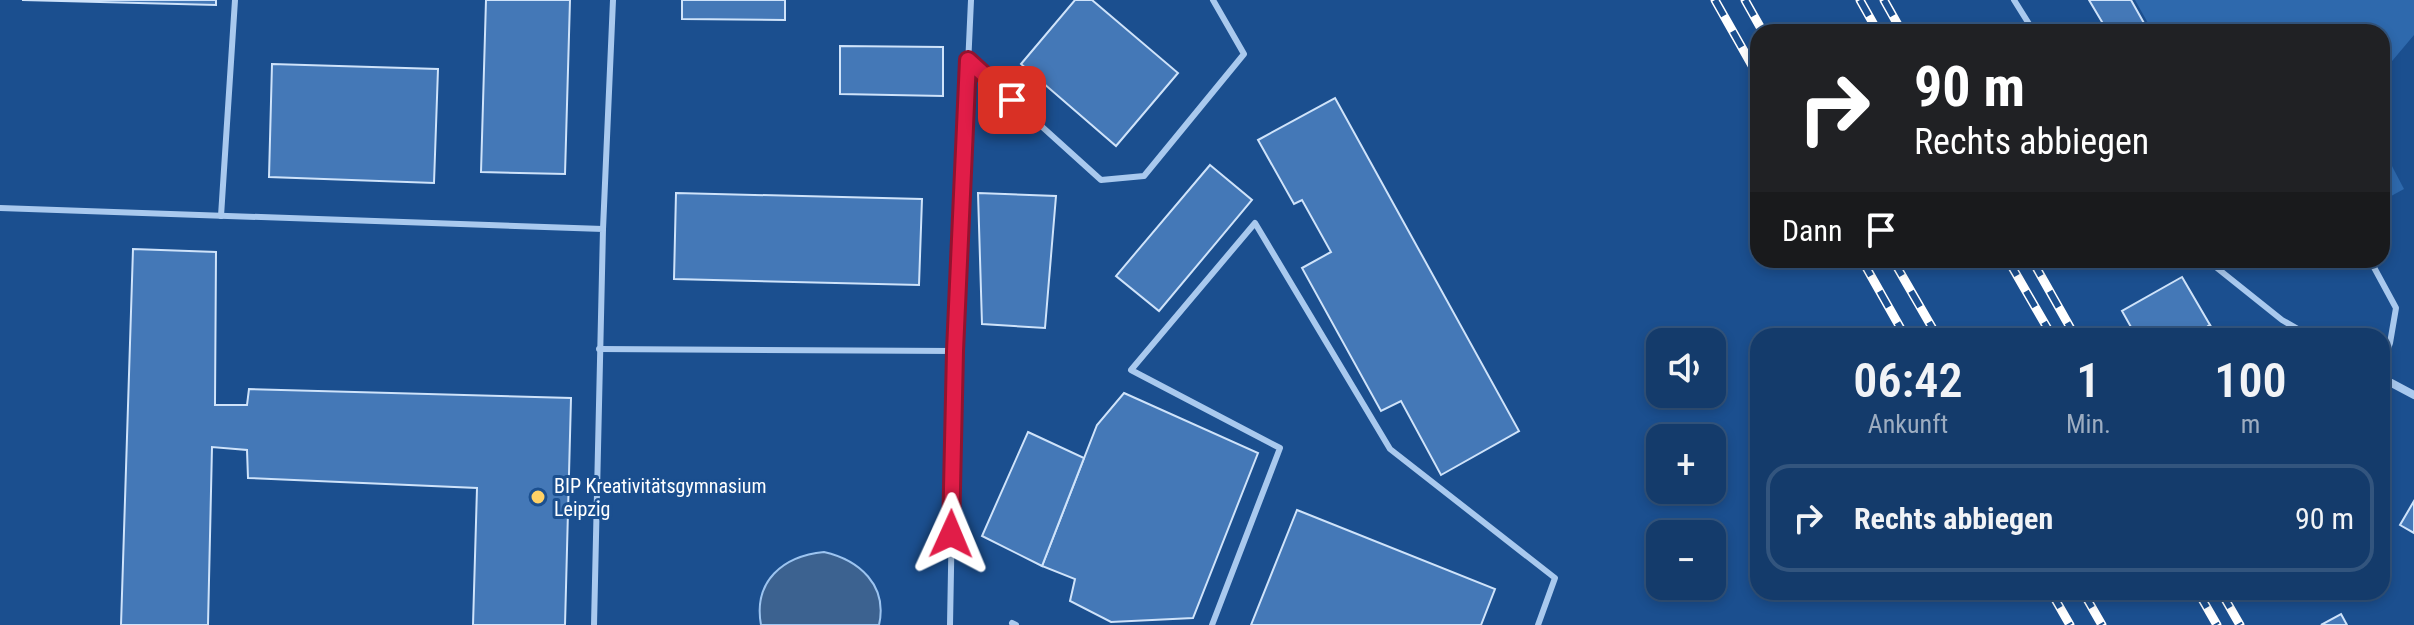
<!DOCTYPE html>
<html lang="de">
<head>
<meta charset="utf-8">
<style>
  :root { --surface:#143b6b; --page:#1d4271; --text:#f1f3f6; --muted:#9dadc1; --line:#33557e }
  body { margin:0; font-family:"Roboto Condensed",sans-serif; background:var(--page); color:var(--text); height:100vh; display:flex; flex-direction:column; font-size:30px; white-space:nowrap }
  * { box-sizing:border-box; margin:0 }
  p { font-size:26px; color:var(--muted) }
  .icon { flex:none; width:44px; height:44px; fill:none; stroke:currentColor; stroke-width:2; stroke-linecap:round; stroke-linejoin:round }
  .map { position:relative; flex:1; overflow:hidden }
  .side { position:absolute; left:1750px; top:328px; width:640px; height:272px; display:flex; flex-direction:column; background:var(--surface); border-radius:24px; box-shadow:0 4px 12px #0003,0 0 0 2px var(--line) }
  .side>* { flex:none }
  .guide { position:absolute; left:1750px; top:24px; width:640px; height:244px; border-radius:24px; box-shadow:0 4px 12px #0003,0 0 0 2px var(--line); background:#202124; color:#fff; overflow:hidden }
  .tools { position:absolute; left:1646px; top:328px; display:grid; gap:16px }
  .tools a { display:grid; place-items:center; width:80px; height:80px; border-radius:16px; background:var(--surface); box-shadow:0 4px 12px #0003,0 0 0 2px var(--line); font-size:40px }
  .pin { position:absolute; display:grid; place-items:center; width:68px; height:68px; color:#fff; margin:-34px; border-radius:16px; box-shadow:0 4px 12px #0006 }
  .me { position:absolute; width:88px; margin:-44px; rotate:1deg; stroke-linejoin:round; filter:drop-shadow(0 0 6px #0008) }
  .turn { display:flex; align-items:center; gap:28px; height:168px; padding:0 32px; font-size:36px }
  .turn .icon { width:104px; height:104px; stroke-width:2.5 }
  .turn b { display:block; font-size:56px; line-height:68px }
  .then { display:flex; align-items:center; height:76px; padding:0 32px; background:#0003; gap:16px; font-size:30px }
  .eta { display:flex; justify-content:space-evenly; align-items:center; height:136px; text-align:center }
  .eta b { font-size:48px; font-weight:600; line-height:56px }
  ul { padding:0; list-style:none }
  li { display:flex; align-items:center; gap:24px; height:108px; margin:0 16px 12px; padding:0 16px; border:4px solid var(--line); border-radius:24px }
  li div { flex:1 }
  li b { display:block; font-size:30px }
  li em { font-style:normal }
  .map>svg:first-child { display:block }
</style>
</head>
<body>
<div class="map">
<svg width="2414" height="625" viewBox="0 0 2414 625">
  <rect width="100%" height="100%" fill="#1b4f8f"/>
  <g fill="#2e69ad">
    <polygon points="2135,0 2414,0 2414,35 2382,73 2382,32 2153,32"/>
    <polygon points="2382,147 2404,189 2382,201"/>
  </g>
  <path fill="#3c6290" stroke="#9cc4f0" stroke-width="2" d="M824 552C859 560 888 585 879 625H761C753 581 783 556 824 552Z"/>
  <g fill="#4478b7" stroke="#cfe3fa" stroke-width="2">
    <polygon points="22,0 216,0 216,5"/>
    <polygon points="486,0 570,0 565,174 481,172"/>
    <polygon points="682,0 785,0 785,20 682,19"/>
    <polygon points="1075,0 1092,0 1178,73 1116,146 1021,64"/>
    <polygon points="2089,0 2131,0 2149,32 2108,32"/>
    <polygon points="840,46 943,47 943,96 840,94"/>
    <polygon points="272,64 438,69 434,183 269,177"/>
    <polygon points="1335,98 1519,431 1441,475 1401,401 1381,411 1302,268 1331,252 1302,200 1294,204 1258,140"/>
    <polygon points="1210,165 1252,200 1159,311 1116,276"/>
    <polygon points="676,193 922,199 919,285 674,279"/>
    <polygon points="978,193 1056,196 1045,328 982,324"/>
    <polygon points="133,249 216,252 215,405 247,405 249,389 571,398 565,625 473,625 477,488 248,478 247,450 212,447 208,625 121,625"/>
    <polygon points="2182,277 2210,325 2192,336 2136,336 2122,311"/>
    <polygon points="2210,325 2217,336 2192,336"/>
    <polygon points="1124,393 1258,453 1193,618 1111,622 1070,601 1075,579 1042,566 1097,425"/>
    <polygon points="1028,432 1084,458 1042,566 982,536"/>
    <polygon points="2414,501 2414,533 2400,525"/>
    <polygon points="1297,510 1495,589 1481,625 1251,625"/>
    <polygon points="2341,614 2347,625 2321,625"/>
  </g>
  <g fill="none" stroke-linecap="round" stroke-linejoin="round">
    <g stroke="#a9c9ee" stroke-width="6">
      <polyline points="2014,0 2034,32"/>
      <polyline points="968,60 1101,180 1144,176 1244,54 1213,0"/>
      <polyline points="0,208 603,229 594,625"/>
      <polyline points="221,216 235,0"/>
      <polyline points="603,229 613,0"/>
      <polyline points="2207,260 2282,320 2310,336"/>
      <polyline points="2370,260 2396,308 2390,343 2382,365"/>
      <polyline points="599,349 955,351 950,625"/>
      <polyline points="955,351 971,0"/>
      <polyline points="1012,623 1016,625"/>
      <polyline points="1212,625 1280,448 1131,370 1255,223 1390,449 1555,578 1538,625"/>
    </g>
    <polyline stroke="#a9c9ee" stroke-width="8" points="2382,378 2414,395"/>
    <defs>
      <g id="rail">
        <polyline points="1715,0 1758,76"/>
        <polyline points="1745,0 1763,32"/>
        <polyline points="1860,0 1878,32"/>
        <polyline points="1884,0 1902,32"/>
        <polyline points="1862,260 1905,336"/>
        <polyline points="1893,260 1937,336"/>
        <polyline points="2008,260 2052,336"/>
        <polyline points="2032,260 2075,336"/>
        <polyline points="2051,592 2070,625"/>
        <polyline points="2083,592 2102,625"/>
        <polyline points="2198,592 2217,625"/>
        <polyline points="2221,592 2240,625"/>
      </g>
    </defs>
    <use href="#rail" stroke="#fff" stroke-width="9"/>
    <use href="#rail" stroke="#1b4f8f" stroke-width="6" stroke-dasharray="18" stroke-linecap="butt"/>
  </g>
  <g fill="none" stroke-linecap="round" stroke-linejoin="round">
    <defs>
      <polyline id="route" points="951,534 955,351 968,60 1012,100"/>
    </defs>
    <use href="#route" stroke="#92132f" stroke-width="20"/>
    <use href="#route" stroke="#e11d48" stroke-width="14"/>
  </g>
  <circle fill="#ffd166" stroke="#1b4f8f" stroke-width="3" cx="538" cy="497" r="8"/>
  <g text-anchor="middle" stroke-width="6" stroke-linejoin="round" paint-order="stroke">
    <g font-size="20" fill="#fff" stroke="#1b4f8f" text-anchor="start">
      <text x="554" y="493">BIP Kreativitätsgymnasium<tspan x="554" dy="23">Leipzig</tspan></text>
    </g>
  </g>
</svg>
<div class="tools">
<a><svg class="icon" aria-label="sound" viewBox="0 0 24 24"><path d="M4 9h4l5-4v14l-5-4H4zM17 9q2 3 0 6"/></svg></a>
<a>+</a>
<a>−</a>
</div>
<div class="pin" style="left:1012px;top:100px;background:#d93025"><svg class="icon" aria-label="arrive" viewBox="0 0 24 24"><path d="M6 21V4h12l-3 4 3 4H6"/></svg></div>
<svg class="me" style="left:951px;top:534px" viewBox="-20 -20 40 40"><path d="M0-17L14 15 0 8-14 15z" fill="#e11d48" stroke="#fff" stroke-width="4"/></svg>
<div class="guide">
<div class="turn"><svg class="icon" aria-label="right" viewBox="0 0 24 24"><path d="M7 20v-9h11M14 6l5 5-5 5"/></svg><div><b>90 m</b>Rechts abbiegen</div></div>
<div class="then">Dann<svg class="icon" aria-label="arrive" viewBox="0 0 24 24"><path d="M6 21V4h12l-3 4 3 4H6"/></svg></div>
</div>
<section class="side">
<div class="eta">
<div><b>06:42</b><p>Ankunft</p></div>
<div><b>1</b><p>Min.</p></div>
<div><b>100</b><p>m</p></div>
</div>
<ul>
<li><svg class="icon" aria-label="right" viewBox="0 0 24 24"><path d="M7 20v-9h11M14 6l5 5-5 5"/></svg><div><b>Rechts abbiegen</b></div><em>90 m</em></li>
</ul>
</section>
</div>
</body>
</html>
